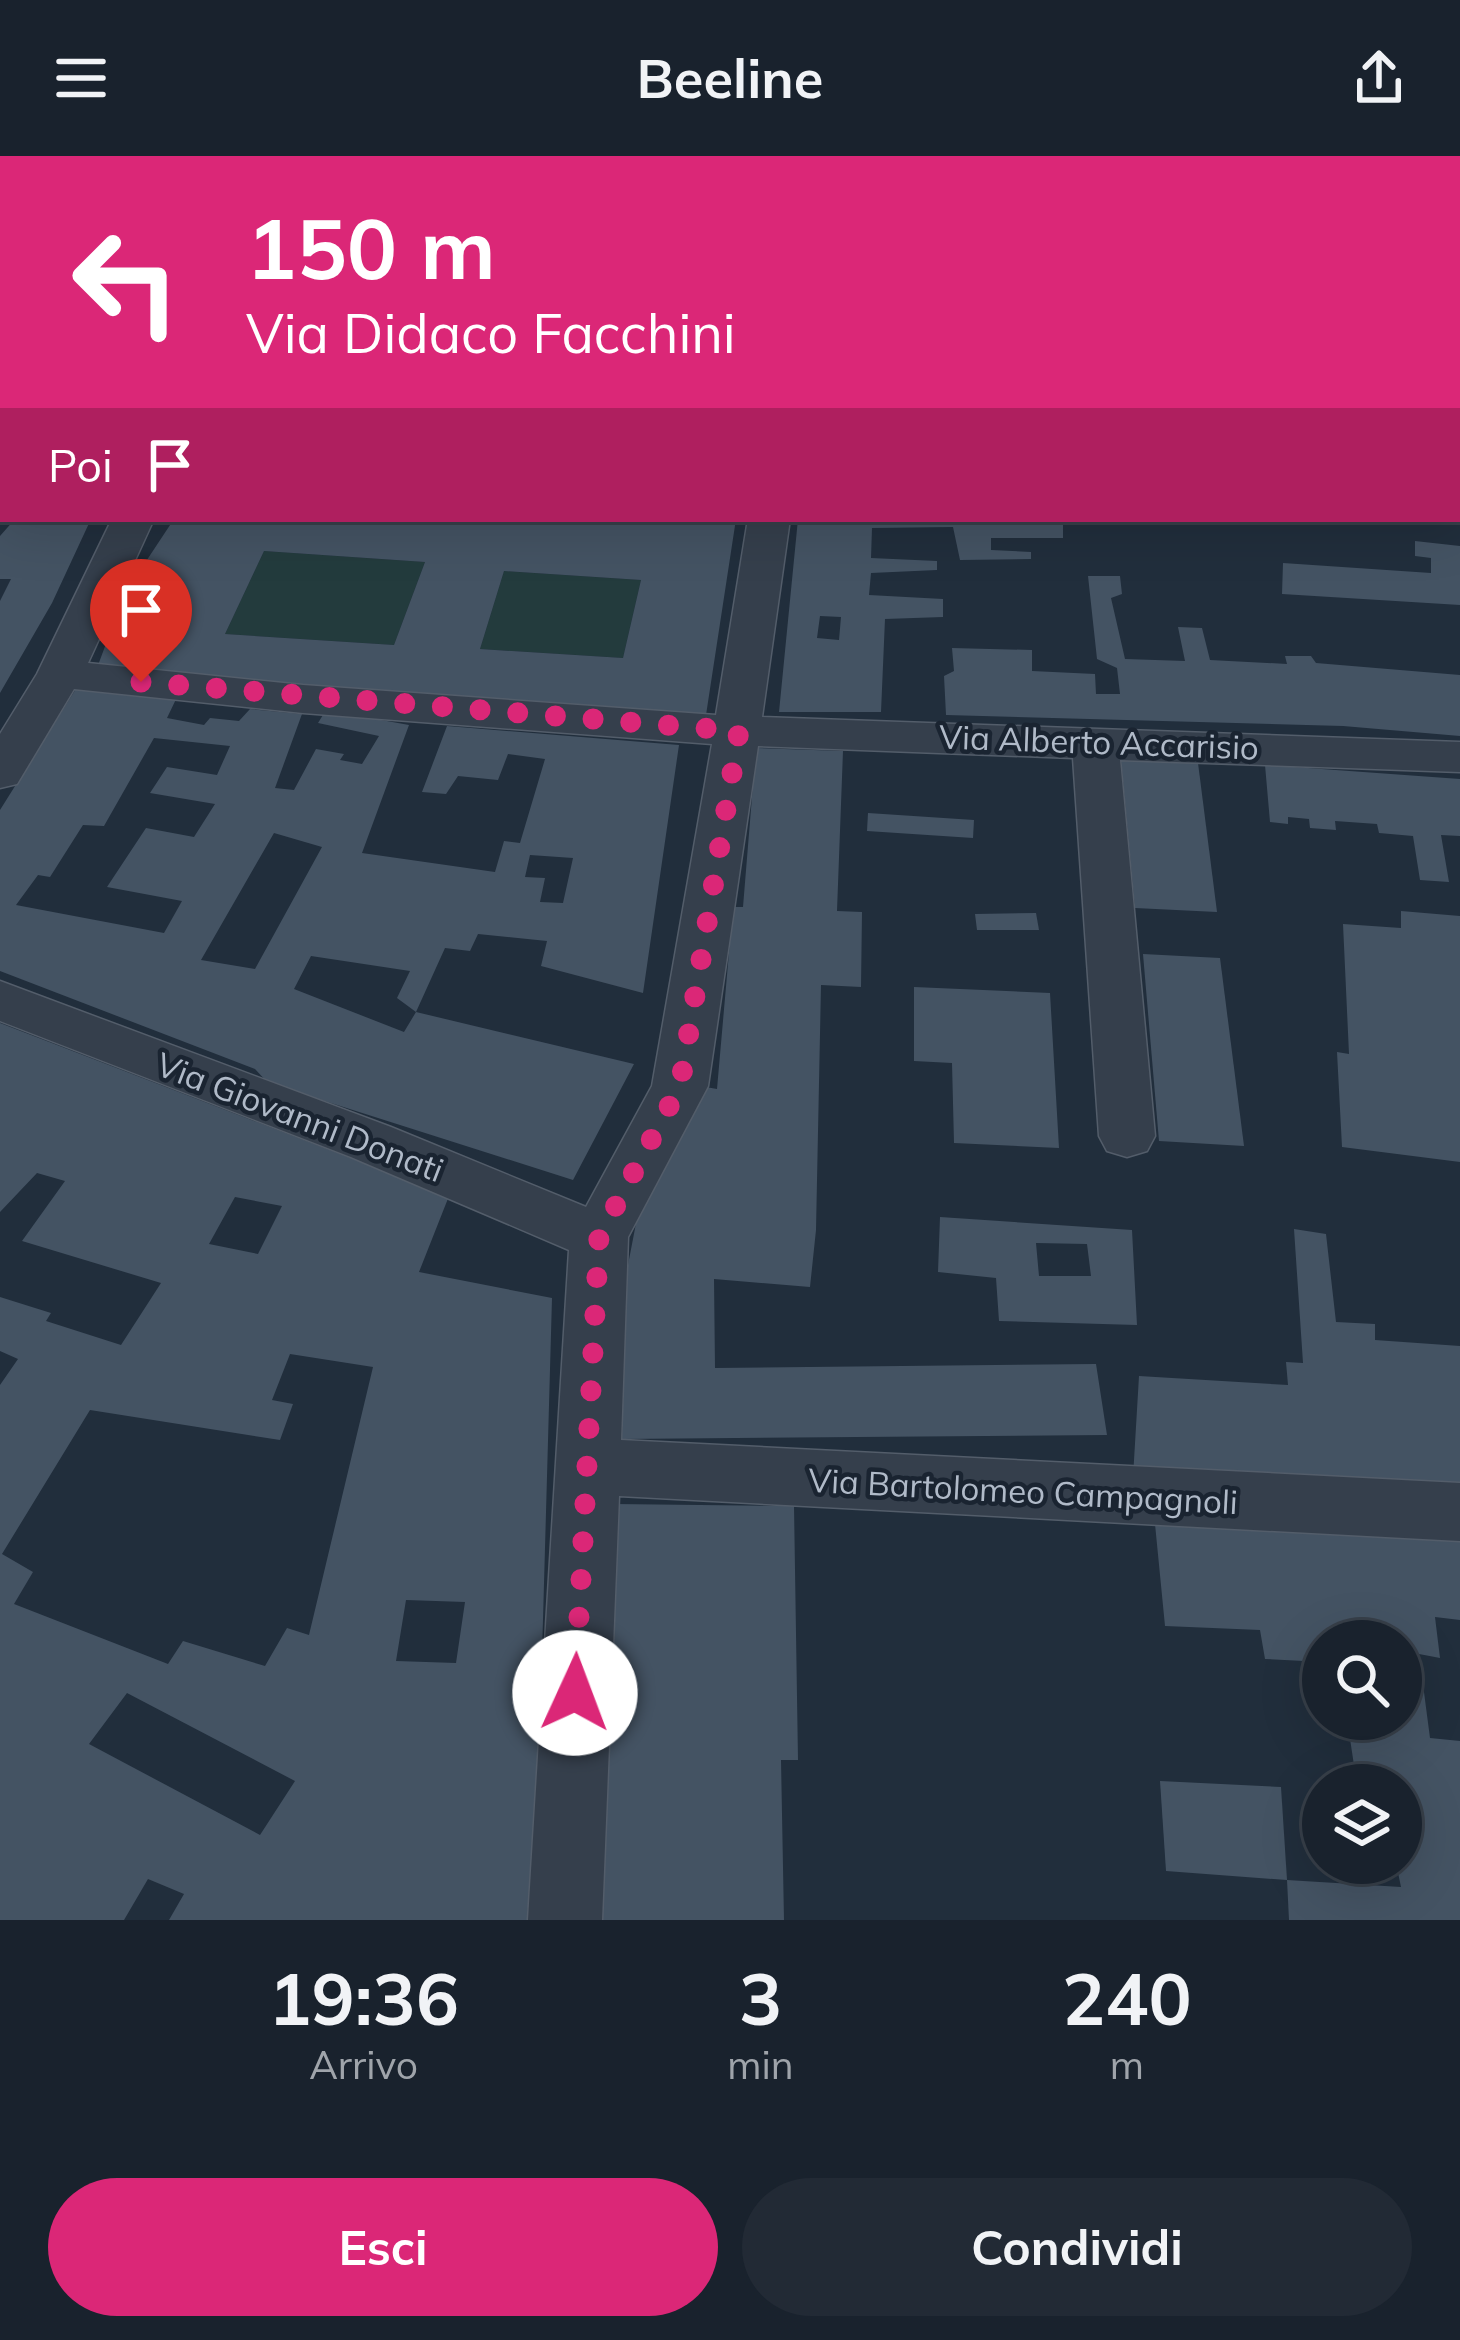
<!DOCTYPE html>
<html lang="it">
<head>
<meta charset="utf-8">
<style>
  :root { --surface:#19222d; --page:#222a35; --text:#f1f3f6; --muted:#9fa4aa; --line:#373f49; --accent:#db2777 }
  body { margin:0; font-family:Mulish,sans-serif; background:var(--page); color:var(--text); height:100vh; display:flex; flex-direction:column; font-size:45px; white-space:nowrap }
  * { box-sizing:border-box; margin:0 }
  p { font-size:39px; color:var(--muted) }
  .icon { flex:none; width:66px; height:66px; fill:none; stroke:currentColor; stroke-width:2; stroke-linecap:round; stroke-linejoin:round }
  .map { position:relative; height:1764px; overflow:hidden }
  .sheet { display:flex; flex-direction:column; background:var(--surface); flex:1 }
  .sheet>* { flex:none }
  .top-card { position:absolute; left:0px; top:0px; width:1461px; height:366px; box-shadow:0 12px 48px #0002,0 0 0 3px var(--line); background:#db2777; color:#fff; overflow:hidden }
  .tools { position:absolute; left:1302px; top:1464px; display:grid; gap:24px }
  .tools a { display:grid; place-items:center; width:120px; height:120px; border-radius:50%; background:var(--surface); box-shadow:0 12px 48px #0002,0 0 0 3px var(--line); font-size:60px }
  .pin { position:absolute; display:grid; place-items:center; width:102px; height:102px; color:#fff; margin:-123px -51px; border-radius:50% 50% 50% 0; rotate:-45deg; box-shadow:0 0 12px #0007 }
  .pin .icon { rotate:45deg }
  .me { position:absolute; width:132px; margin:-66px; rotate:2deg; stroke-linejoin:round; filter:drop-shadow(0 0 9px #0008) }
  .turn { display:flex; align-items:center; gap:42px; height:252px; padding:0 48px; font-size:54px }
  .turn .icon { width:156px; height:156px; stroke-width:2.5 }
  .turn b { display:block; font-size:84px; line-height:102px }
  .then { display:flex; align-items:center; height:114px; padding:0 48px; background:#0003; gap:24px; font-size:45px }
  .eta { display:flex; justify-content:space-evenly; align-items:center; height:204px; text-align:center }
  .eta b { font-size:72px; font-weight:700; line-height:84px }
  .primary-button { display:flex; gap:24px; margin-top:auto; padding:24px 48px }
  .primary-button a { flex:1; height:138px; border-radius:72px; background:var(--accent); color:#fff; font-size:48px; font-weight:700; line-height:138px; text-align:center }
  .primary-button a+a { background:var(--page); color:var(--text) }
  header { display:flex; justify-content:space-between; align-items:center; height:156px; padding:0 48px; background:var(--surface); font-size:54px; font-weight:700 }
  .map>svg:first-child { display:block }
</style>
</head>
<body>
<header><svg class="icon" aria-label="menu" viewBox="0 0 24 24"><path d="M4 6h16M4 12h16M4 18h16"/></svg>Beeline<svg class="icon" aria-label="share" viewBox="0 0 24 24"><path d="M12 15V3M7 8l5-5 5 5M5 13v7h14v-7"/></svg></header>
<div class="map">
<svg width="1460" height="1764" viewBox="0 0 1460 1764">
  <rect width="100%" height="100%" fill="#212e3c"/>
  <g fill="#233b3d">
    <polygon points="264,395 425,406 394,489 225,478"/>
    <polygon points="504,415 641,424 623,502 480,493"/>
  </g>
  <g fill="#445363" fill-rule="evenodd">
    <polygon points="15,363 91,363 52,447 0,537 0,445 11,423 0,423 0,380"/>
    <path d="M174 363H736L706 559 107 518 97 512 107 485H89L119 423 133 425ZM264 395 425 406 394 489 225 478ZM504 415 641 424 623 502 480 493Z"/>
    <path d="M798 363H1063V382H991V394L1031 396V403L960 404 953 371 872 372 871 402 937 405V414L871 417 869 439 943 443V461L885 463 881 556H779ZM820 460 841 461 839 484 817 482Z"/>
    <polygon points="1415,385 1460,390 1460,449 1282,438 1283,407 1431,417 1431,402 1415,400"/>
    <polygon points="1088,420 1120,420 1122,438 1111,442 1125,503 1185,505 1178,471 1202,472 1210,504 1287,508 1285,500 1311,500 1316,507 1460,519 1460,580 1343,570 946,559 944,520 954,515 952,492 1032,494 1032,515 1095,518 1096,538 1120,538 1117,512 1097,503"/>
    <path d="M79 528 179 537 167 562 204 569 210 562 239 565 250 553 302 558 275 632 294 634 316 593 344 598 340 604 362 608 379 580 318 567 326 554 409 569 362 697 495 716 504 685 520 687 545 603 508 598 498 624 458 620 446 638 422 636 447 570 679 589 643 837 541 810 547 785 478 778 470 795 445 792 416 856 397 842 410 815 311 800 294 833 404 876 416 856 634 908 573 1024 268 927 255 913 0 815V654ZM154 582 230 590 217 619 167 611 150 637 215 648 194 681 146 672 107 731 182 745 164 777 16 749 38 719 50 721 83 669 104 670ZM274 677 322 691 255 813 201 804ZM530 699 573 702 563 747 540 746 545 722 525 721Z"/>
    <polygon points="756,592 843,595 837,755 862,756 861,831 821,829 816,1074 810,1131 714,1123 715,1212 1096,1208 1107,1279 622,1283 627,1114 638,1057 700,930 717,933 733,751 743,751"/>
    <polygon points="1121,604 1198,607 1217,756 1135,752"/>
    <polygon points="1265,609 1460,623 1460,680 1441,679 1449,726 1420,724 1413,680 1379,677 1377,668 1335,665 1336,674 1310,672 1309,663 1288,661 1288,668 1270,666"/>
    <polygon points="868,657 974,664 973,682 867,675"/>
    <polygon points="1401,755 1460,760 1460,1006 1342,991 1337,896 1349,898 1343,768 1401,772"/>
    <polygon points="1036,757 1039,774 977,774 975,758"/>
    <polygon points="1143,798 1220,802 1244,990 1159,985"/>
    <polygon points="914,831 1050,837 1059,992 954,987 952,907 914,905"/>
    <path d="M0 867 449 1040 419 1116 552 1142 539 1606 527 1764H169L184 1738 148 1723 124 1764H0V1229L18 1203 0 1195V1141L51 1157 46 1165 121 1189 161 1127 22 1085 65 1025 37 1017 0 1056ZM235 1041 282 1050 258 1098 209 1088ZM290 1198 373 1211 309 1479 287 1472 265 1510 183 1485 168 1508 14 1448 33 1416 2 1398 90 1254 280 1284 293 1248 272 1244ZM406 1444 465 1446 456 1507 396 1505ZM127 1537 295 1625 260 1679 89 1588Z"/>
    <path d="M940 1061 1132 1074 1137 1169 999 1165 996 1122 938 1116ZM1036 1087 1087 1088 1091 1120H1039Z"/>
    <polygon points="1294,1073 1326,1078 1336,1166 1375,1168 1375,1184 1460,1190 1460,1326 1133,1321 1139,1220 1288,1229 1286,1206 1303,1207"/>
    <polygon points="614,1348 794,1350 798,1604 781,1604 784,1764 600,1764"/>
    <polygon points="1155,1368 1460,1385 1460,1464 1435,1461 1440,1502 1419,1498 1430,1582 1460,1585 1460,1764 1289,1764 1287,1724 1401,1731 1396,1707 1401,1707 1401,1629 1357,1629 1347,1563 1401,1563 1401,1485 1323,1485 1323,1506 1265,1503 1260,1474 1165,1470"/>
    <polygon points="1160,1625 1281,1631 1287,1724 1166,1715"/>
  </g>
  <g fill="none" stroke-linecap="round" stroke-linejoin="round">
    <defs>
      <g id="minor">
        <rect x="249" y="0" width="34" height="3"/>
        <rect x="785" y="0" width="34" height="3"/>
        <rect x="1458" y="31" width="2" height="20"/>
        <rect x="0" y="39" width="3" height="20"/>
        <rect x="0" y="102" width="3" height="22"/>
        <rect x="0" y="198" width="3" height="22"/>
        <polygon points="112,363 154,363 88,507 303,529 716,559 748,363 790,363 762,561 1460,586 1460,616 1120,604 1155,980 1147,995 1127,1001 1107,995 1099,980 1073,602 758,590 708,930 628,1081 621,1284 1460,1327 1460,1385 619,1340 602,1764 528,1764 569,1094 351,1001 0,865 0,825 391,971 586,1051 652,930 712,588 303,557 74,533 17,628 0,632 0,578 37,518"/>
      </g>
    </defs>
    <use href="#minor" stroke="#535d6a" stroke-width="3"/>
    <g stroke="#41585a" stroke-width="6" stroke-dasharray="6 6" stroke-linecap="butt">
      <polyline points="134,3 176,0"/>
      <polyline points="1458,210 1460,221"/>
    </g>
    <use href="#minor" fill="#353f4c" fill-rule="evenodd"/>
  </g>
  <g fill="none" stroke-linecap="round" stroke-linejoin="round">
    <polyline stroke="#db2777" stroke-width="21" stroke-dasharray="0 37.8" points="141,526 739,575 680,930 599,1081 575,1537"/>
  </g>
  <g text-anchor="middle" stroke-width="9" stroke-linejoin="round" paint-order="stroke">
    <g font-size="33" fill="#b0bac8" stroke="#1a2431">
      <text transform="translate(1099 586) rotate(2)" y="12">Via Alberto Accarisio</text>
      <text transform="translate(300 961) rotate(21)" y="12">Via Giovanni Donati</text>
      <text transform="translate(1023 1335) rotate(3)" y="12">Via Bartolomeo Campagnoli</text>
    </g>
  </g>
</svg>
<div class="tools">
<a><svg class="icon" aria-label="search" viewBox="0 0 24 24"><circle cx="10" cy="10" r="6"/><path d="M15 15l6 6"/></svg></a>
<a><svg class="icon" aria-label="layers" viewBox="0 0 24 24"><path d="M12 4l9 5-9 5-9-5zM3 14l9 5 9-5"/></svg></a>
</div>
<div class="pin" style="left:141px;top:526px;background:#d93025"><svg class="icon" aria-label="arrive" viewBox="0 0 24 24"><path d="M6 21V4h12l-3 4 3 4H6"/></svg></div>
<svg class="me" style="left:575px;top:1537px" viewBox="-20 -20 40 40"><circle r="19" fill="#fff"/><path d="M0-13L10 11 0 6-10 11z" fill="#db2777"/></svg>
<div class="top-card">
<div class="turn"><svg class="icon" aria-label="left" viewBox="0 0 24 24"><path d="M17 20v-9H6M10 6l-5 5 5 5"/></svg><div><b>150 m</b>Via Didaco Facchini</div></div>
<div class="then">Poi<svg class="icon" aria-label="arrive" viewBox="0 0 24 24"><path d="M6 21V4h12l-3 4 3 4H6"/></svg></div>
</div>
</div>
<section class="sheet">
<div class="eta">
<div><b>19:36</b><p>Arrivo</p></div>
<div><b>3</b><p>min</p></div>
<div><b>240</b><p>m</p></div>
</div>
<div class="primary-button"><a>Esci</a><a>Condividi</a></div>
</section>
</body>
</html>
